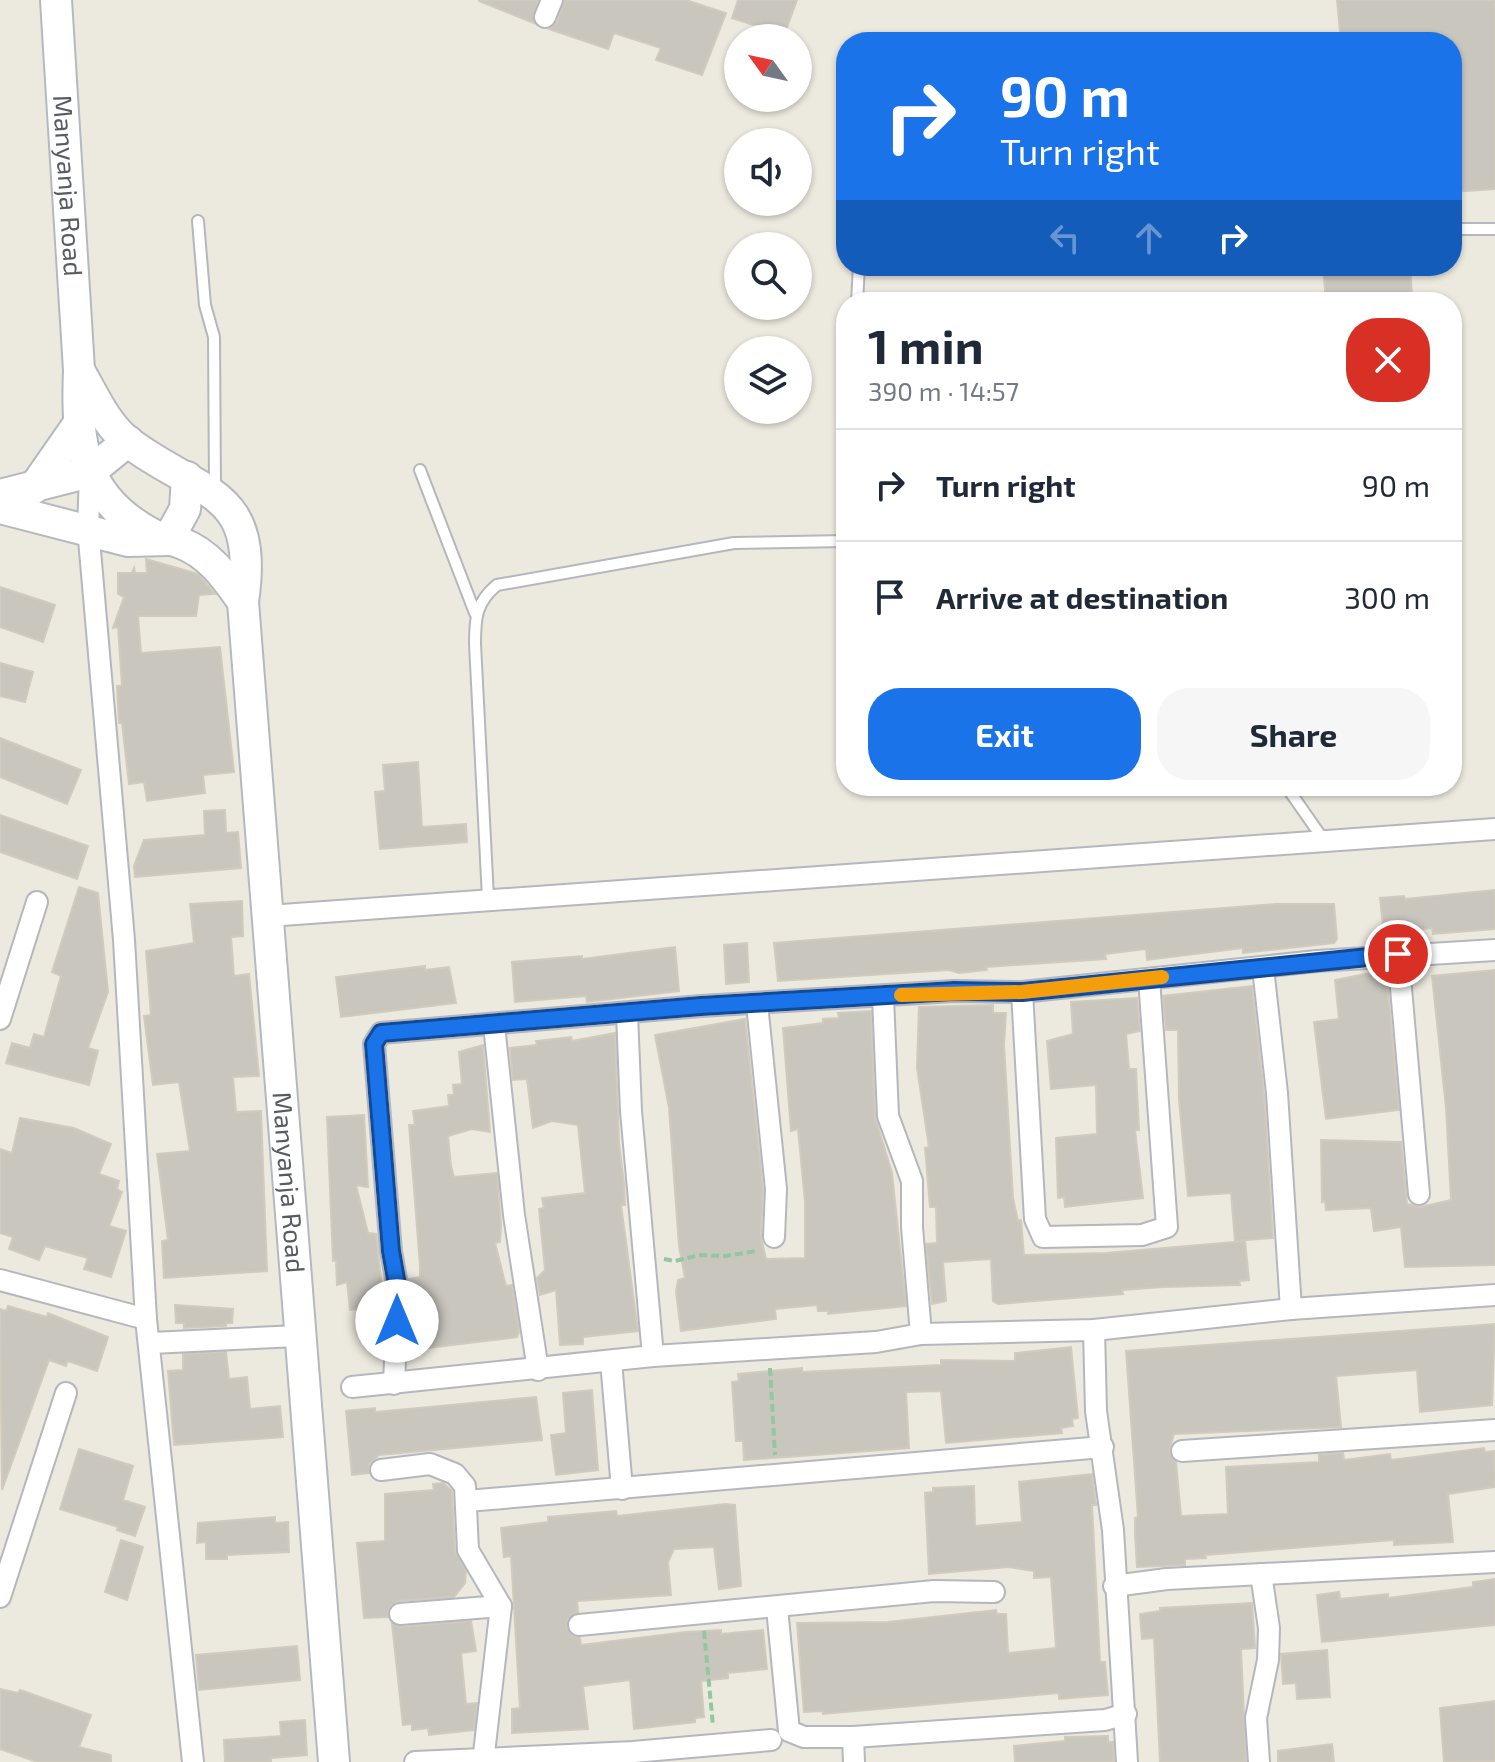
<!DOCTYPE html>
<html lang="en">
<head>
<meta charset="utf-8">
<style>
  :root { --surface:#fff; --page:#f6f6f7; --text:#1f2937; --muted:#747a83; --line:#e0e1e3; --accent:#1a73e8 }
  body { margin:0; font-family:"Exo 2",sans-serif; background:var(--page); color:var(--text); height:100vh; display:flex; flex-direction:column; font-size:30px; white-space:nowrap }
  * { box-sizing:border-box; margin:0 }
  p { font-size:26px; color:var(--muted) }
  .icon { flex:none; width:44px; height:44px; fill:none; stroke:currentColor; stroke-width:2; stroke-linecap:round; stroke-linejoin:round }
  .map { position:relative; flex:1; overflow:hidden }
  .sheet { position:absolute; left:836px; top:292px; width:626px; height:504px; display:flex; flex-direction:column; background:var(--surface); border-radius:32px; box-shadow:0 2px 6px #0004 }
  .sheet>* { flex:none }
  .hud { position:absolute; left:836px; top:32px; width:626px; height:244px; border-radius:32px; box-shadow:0 2px 6px #0004; background:#1a73e8; color:#fff; overflow:hidden }
  .needle { width:52px; rotate:303deg }
  .controls { position:absolute; left:724px; top:24px; display:grid; gap:16px }
  .controls a { display:grid; place-items:center; width:88px; height:88px; border-radius:50%; background:var(--surface); box-shadow:0 2px 6px #0004; font-size:40px }
  .pin { position:absolute; display:grid; place-items:center; width:68px; height:68px; color:#fff; margin:-34px; border:4px solid #fff; border-radius:50%; box-shadow:0 2px 8px #0007 }
  .me { position:absolute; width:88px; margin:-44px; rotate:0deg; stroke-linejoin:round; filter:drop-shadow(0 0 6px #0008) }
  .turn { display:flex; align-items:center; gap:28px; height:168px; padding:0 32px; font-size:36px }
  .turn .icon { width:104px; height:104px; stroke-width:2.5 }
  .turn b { display:block; font-size:56px; line-height:68px }
  .lanes { display:flex; align-items:center; height:76px; padding:0 32px; background:#0003; justify-content:center; gap:40px; direction:ltr }
  .lanes .off { opacity:.35 }
  .round { display:grid; place-items:center; flex:none; width:84px; height:84px; border-radius:32px; background:var(--page) }
  .overview { display:flex; align-items:center; justify-content:space-between; height:136px; padding:0 32px }
  h1 { font-size:48px; font-weight:700; line-height:60px }
  .action { display:flex; gap:16px; margin-top:auto; padding:16px 32px }
  .action a { flex:1; height:92px; border-radius:32px; background:var(--accent); color:#fff; font-size:32px; font-weight:700; line-height:92px; text-align:center }
  .action a+a { background:var(--page); color:var(--text) }
  ul { padding:0; list-style:none }
  li { display:flex; align-items:center; gap:24px; height:112px; padding:0 32px; border-top:2px solid var(--line) }
  li div { flex:1 }
  li b { display:block; font-size:30px }
  li em { font-style:normal }
  .map>svg:first-child { display:block }
</style>
</head>
<body>
<div class="map">
<svg width="1495" height="1762" viewBox="0 0 1495 1762">
  <rect width="100%" height="100%" fill="#ece9df"/>
  <g fill="#c9c6be" stroke="#d1cbbd" stroke-width="2">
    <polygon points="479,0 538,0 534,23 479,1"/>
    <polygon points="565,0 686,0 726,13 702,75 656,60 661,48 614,33 608,49 549,29 557,22"/>
    <polygon points="738,0 797,0 783,38 755,31 757,26 732,18"/>
    <polygon points="1337,0 1495,0 1495,189 1452,192 1452,42 1341,42"/>
    <polygon points="1323,266 1410,266 1412,296 1326,302"/>
    <polygon points="146,559 198,574 215,594 199,595 196,616 138,616 141,653 220,647 234,772 203,775 205,793 147,801 144,782 129,784 122,723 119,723 117,686 122,686 118,627 113,628 124,597 118,594 118,573 132,573 134,568 135,573 147,573"/>
    <polygon points="0,587 55,605 43,642 0,627"/>
    <polygon points="0,663 33,672 25,702 0,696"/>
    <polygon points="0,738 81,770 67,804 0,777"/>
    <polygon points="418,762 422,827 466,824 467,842 380,849 375,792 385,791 383,765"/>
    <polygon points="225,810 226,833 238,832 241,868 135,877 134,866 144,840 205,835 204,811"/>
    <polygon points="0,815 88,846 77,879 0,852"/>
    <polygon points="79,887 98,893 108,992 88,1048 98,1051 89,1085 6,1063 12,1043 30,1048 34,1034 44,1037 61,976 52,972"/>
    <polygon points="1495,890 1495,929 1433,934 1432,928 1384,934 1380,898 1404,896 1405,899"/>
    <polygon points="242,901 243,936 231,937 234,976 249,974 259,1076 233,1077 236,1112 261,1111 267,1271 164,1278 162,1241 168,1240 157,1154 190,1151 179,1082 153,1085 144,1016 151,1015 146,951 194,943 190,904"/>
    <polygon points="1276,904 1334,904 1337,939 1334,943 1243,953 1243,948 1147,960 1146,949 1105,954 1106,959 986,967 987,970 959,973 949,970 778,981 774,943"/>
    <polygon points="747,943 749,982 726,984 724,945"/>
    <polygon points="675,947 679,991 587,1002 586,996 515,1002 512,962 582,956 582,959"/>
    <polygon points="425,966 425,970 449,967 456,1003 341,1017 336,977"/>
    <polygon points="1386,970 1399,1110 1326,1119 1314,1022 1339,1019 1335,980"/>
    <polygon points="1495,970 1495,1265 1405,1267 1401,1227 1374,1231 1371,1208 1326,1210 1325,1201 1322,1202 1321,1140 1401,1142 1407,1204 1421,1207 1451,1200 1446,1108 1432,976"/>
    <polygon points="1252,986 1264,1094 1273,1238 1235,1241 1231,1193 1188,1196 1179,1100 1178,1030 1166,1030 1163,996"/>
    <polygon points="1137,998 1140,1031 1126,1034 1129,1069 1136,1069 1139,1130 1135,1130 1143,1198 1065,1207 1064,1197 1058,1198 1056,1138 1097,1134 1096,1085 1051,1089 1047,1041 1073,1034 1071,1002"/>
    <polygon points="993,1005 993,1013 1006,1013 1004,1045 1013,1198 1018,1221 1021,1220 1024,1255 1106,1253 1245,1241 1249,1280 1239,1281 1240,1285 1163,1287 1122,1290 1123,1294 998,1304 993,1301 991,1259 943,1262 946,1301 932,1304 926,1244 937,1243 936,1207 930,1207 925,1148 929,1147 917,1068 919,1007"/>
    <polygon points="871,1011 875,1117 892,1173 906,1306 828,1314 828,1311 818,1311 817,1305 775,1309 776,1319 681,1331 676,1292 678,1280 685,1278 679,1246 669,1108 655,1035 745,1019 763,1189 761,1237 766,1259 805,1258 805,1202 798,1129 791,1131 783,1028 823,1023 823,1019 839,1018 838,1013"/>
    <polygon points="615,1033 619,1143 624,1183 625,1205 621,1205 638,1331 583,1337 583,1344 560,1345 556,1290 540,1295 537,1278 545,1270 539,1209 544,1208 542,1198 585,1193 578,1125 552,1121 533,1128 527,1079 513,1080 510,1048 537,1045 536,1041 571,1037 572,1041"/>
    <polygon points="483,1045 490,1132 472,1129 448,1136 451,1166 454,1177 497,1173 501,1225 500,1242 495,1243 506,1286 512,1285 519,1332 517,1337 502,1339 418,1349 418,1344 409,1345 409,1279 420,1277 420,1266 409,1125 415,1125 413,1111 449,1106 448,1095 454,1095 453,1085 462,1084 459,1052"/>
    <polygon points="364,1115 368,1187 356,1185 368,1233 376,1234 384,1306 350,1310 347,1282 337,1285 336,1260 333,1261 327,1117"/>
    <polygon points="20,1118 74,1128 111,1144 99,1174 119,1181 117,1189 122,1192 109,1226 126,1231 111,1277 84,1269 88,1258 45,1246 39,1260 9,1249 13,1237 0,1233 0,1149 12,1153"/>
    <polygon points="175,1305 233,1309 232,1323 226,1323 226,1326 184,1328 184,1323 176,1323"/>
    <polygon points="8,1306 47,1317 48,1313 108,1337 97,1371 68,1361 66,1366 49,1360 2,1490 0,1309 6,1311"/>
    <polygon points="1495,1324 1492,1405 1420,1412 1417,1370 1336,1376 1341,1427 1174,1434 1169,1451 1176,1463 1181,1516 1228,1514 1226,1467 1319,1462 1319,1455 1343,1453 1344,1460 1390,1454 1391,1460 1484,1448 1485,1452 1494,1451 1495,1487 1448,1494 1453,1542 1394,1545 1394,1540 1205,1555 1206,1558 1185,1559 1185,1565 1137,1567 1135,1534 1135,1518 1138,1517 1126,1351"/>
    <polygon points="1071,1347 1078,1418 1072,1419 1073,1426 1061,1428 1062,1433 946,1443 941,1391 906,1392 909,1448 744,1460 743,1441 736,1441 732,1382 739,1381 738,1374 802,1368 802,1372 941,1365 941,1360 1015,1361 1015,1353"/>
    <polygon points="226,1352 229,1379 247,1377 250,1409 280,1406 283,1437 174,1445 168,1371 183,1370 183,1354"/>
    <polygon points="592,1390 598,1470 556,1475 551,1435 566,1433 563,1393"/>
    <polygon points="536,1397 542,1440 379,1455 369,1464 369,1473 352,1475 346,1411 375,1408 375,1412"/>
    <polygon points="79,1449 133,1466 123,1500 145,1507 135,1536 117,1530 118,1527 60,1509"/>
    <polygon points="1092,1474 1096,1505 1092,1505 1100,1662 1105,1662 1108,1695 1059,1699 1059,1693 823,1714 823,1711 804,1712 797,1623 888,1622 996,1610 997,1614 1006,1614 1008,1653 1056,1648 1051,1577 1034,1578 1034,1571 1009,1567 929,1574 925,1493 933,1492 933,1488 974,1486 975,1526 1022,1522 1019,1482"/>
    <polygon points="443,1483 452,1491 455,1551 466,1572 465,1583 454,1597 398,1601 389,1608 388,1617 364,1618 357,1543 385,1541 385,1494 434,1490 433,1484"/>
    <polygon points="726,1504 735,1505 741,1586 719,1589 714,1547 674,1549 668,1562 671,1595 577,1601 578,1612 568,1619 566,1627 573,1636 580,1638 581,1645 686,1632 721,1630 721,1634 763,1630 767,1669 728,1673 728,1678 701,1681 704,1717 695,1718 695,1722 634,1729 630,1680 583,1686 588,1729 512,1733 512,1709 520,1708 511,1556 504,1557 501,1528 548,1522 548,1517 616,1511 617,1516"/>
    <polygon points="275,1517 275,1523 288,1522 289,1552 227,1555 227,1559 206,1559 206,1542 197,1543 198,1523"/>
    <polygon points="121,1540 143,1547 127,1600 105,1592"/>
    <polygon points="1495,1579 1495,1625 1322,1642 1317,1595 1339,1592 1340,1599 1388,1594 1388,1598 1473,1587 1473,1582"/>
    <polygon points="1252,1603 1255,1648 1241,1649 1246,1762 1160,1762 1154,1638 1142,1639 1140,1614 1160,1611 1160,1608"/>
    <polygon points="471,1621 476,1651 461,1653 466,1704 477,1703 474,1730 429,1735 428,1728 412,1730 412,1724 403,1725 392,1624 401,1627"/>
    <polygon points="297,1646 300,1680 199,1690 196,1655"/>
    <polygon points="1327,1650 1330,1697 1297,1699 1296,1683 1283,1684 1281,1654"/>
    <polygon points="0,1689 18,1693 20,1690 91,1715 79,1747 111,1755 111,1762 37,1762 0,1749"/>
    <polygon points="1495,1701 1495,1761 1444,1762 1440,1708"/>
    <polygon points="305,1720 307,1755 271,1758 271,1762 225,1762 224,1740 281,1736 280,1722"/>
    <polygon points="1108,1736 1108,1742 1113,1742 1114,1762 1015,1762 1014,1746 1065,1741 1065,1737"/>
    <polygon points="1332,1744 1334,1762 1278,1762 1278,1751"/>
  </g>
  <g fill="none" stroke-linecap="round" stroke-linejoin="round">
    <defs>
      <g id="lane">
        <polyline points="198,221 205,305 214,337 215,489"/>
        <polyline points="1452,229 1495,229"/>
        <polyline points="857,302 859,266"/>
        <polyline points="420,470 475,613"/>
        <polyline points="1286,786 1323,839"/>
        <path d="M488 898 475 644C475 618 476 602 497 585L734 543 846 541"/>
      </g>
      <g id="street">
        <polyline points="545,17 552,0"/>
        <polyline points="90,475 88,528 124,940 146,1319 193,1762"/>
        <polyline points="268,916 1495,829"/>
        <polyline points="1398,954 1419,1194"/>
        <polyline points="1263,968 1277,1093 1291,1309"/>
        <polyline points="1022,992 1035,1219 1043,1237 1142,1235 1167,1227 1149,979"/>
        <polyline points="883,997 888,1116 912,1181 912,1227 921,1334"/>
        <polyline points="757,1004 776,1189 774,1237"/>
        <polyline points="627,1014 631,1111 653,1356"/>
        <polyline points="0,1019 37,902"/>
        <polyline points="494,1025 514,1215 538,1370"/>
        <polyline points="0,1280 146,1319"/>
        <polyline points="1094,1330 1096,1411 1113,1530 1127,1762"/>
        <polyline points="151,1343 298,1336"/>
        <polyline points="611,1361 622,1489"/>
        <polyline points="394,1384 398,1290 391,1251 374,1044 381,1033 701,1006 954,991 1022,992 1317,961 1495,950"/>
        <polyline points="352,1387 653,1356 876,1342 921,1334 1094,1330 1291,1309 1495,1295"/>
        <polyline points="1182,1451 1495,1430"/>
        <polyline points="381,1470 430,1464 455,1474 465,1486 468,1550 501,1606 483,1762"/>
        <polyline points="467,1501 1103,1447"/>
        <polyline points="1114,1586 1167,1579 1495,1562"/>
        <polyline points="0,1597 66,1393"/>
        <polyline points="777,1608 789,1731 804,1737 853,1737 1105,1720 1126,1714"/>
        <polyline points="400,1614 501,1606"/>
        <polyline points="579,1625 934,1591 994,1592"/>
        <polyline points="853,1737 854,1762"/>
        <polyline points="415,1762 633,1752 771,1740"/>
        <polyline points="1259,1762 1256,1718 1268,1660 1269,1628 1261,1574"/>
      </g>
      <g id="secondary">
        <path id="s1" d="M56 0 79 370C76 443 82 497 152 534 161 539 171 539 181 543 210 554 226 578 243 602"/>
        <path id="s2" d="M79 370C93 394 105 423 127 441 200 497 260 486 243 602L334 1762"/>
        <polyline points="33,489 79,423"/>
        <polyline points="0,495 90,472 128,441"/>
        <polyline points="0,508 128,541 168,540 185,509 187,477"/>
      </g>
    </defs>
    <use href="#lane" stroke="#b5b7bd" stroke-width="14"/>
    <use href="#street" stroke="#b5b7bd" stroke-width="24"/>
    <use href="#secondary" stroke="#b5b9bf" stroke-width="34"/>
    <g stroke="#92c7a2" stroke-width="4" stroke-dasharray="8 4" stroke-linecap="butt">
      <polyline points="664,1259 675,1261 700,1255 725,1256 757,1251"/>
      <polyline points="770,1368 775,1455"/>
      <polyline points="704,1631 713,1726"/>
    </g>
    <use href="#lane" stroke="#fff" stroke-width="10"/>
    <use href="#street" stroke="#fff" stroke-width="20"/>
    <use href="#secondary" stroke="#fff" stroke-width="30"/>
  </g>
  <g fill="none" stroke-linecap="round" stroke-linejoin="round">
    <defs>
      <polyline id="route" points="397,1321 398,1290 391,1251 374,1044 381,1033 701,1006 954,991 1022,992 1398,954"/>
    </defs>
    <use href="#route" stroke="#114b97" stroke-width="20"/>
    <use href="#route" stroke="#1a73e8" stroke-width="14"/>
    <polyline stroke="#f59e0b" stroke-width="14" points="901,995 1022,992 1162,977"/>
  </g>
  <g text-anchor="middle" stroke-width="7" stroke-linejoin="round" paint-order="stroke">
    <g font-size="26" fill="#585c61" stroke="#fff">
      <text dy="9" stroke="none"><textPath href="#s1" startOffset="186">Manyanja Road</textPath></text>
      <text dy="9" stroke="none"><textPath href="#s2" startOffset="888">Manyanja Road</textPath></text>
    </g>
  </g>
</svg>
<div class="controls">
<a><svg class="needle" viewBox="-14 -14 28 28"><path d="M0-13l5 13h-10z" fill="#e53935"/><path d="M0 13l5-13h-10z" fill="#747a83"/></svg></a>
<a><svg class="icon" aria-label="sound" viewBox="0 0 24 24"><path d="M4 9h4l5-4v14l-5-4H4zM17 9q2 3 0 6"/></svg></a>
<a><svg class="icon" aria-label="search" viewBox="0 0 24 24"><circle cx="10" cy="10" r="6"/><path d="M15 15l6 6"/></svg></a>
<a><svg class="icon" aria-label="layers" viewBox="0 0 24 24"><path d="M12 4l9 5-9 5-9-5zM3 14l9 5 9-5"/></svg></a>
</div>
<div class="pin" style="left:1398px;top:954px;background:#d93025"><svg class="icon" aria-label="arrive" viewBox="0 0 24 24"><path d="M6 21V4h12l-3 4 3 4H6"/></svg></div>
<svg class="me" style="left:397px;top:1321px" viewBox="-20 -20 40 40"><circle r="19" fill="#fff"/><path d="M0-13L10 11 0 6-10 11z" fill="#1a73e8"/></svg>
<div class="hud">
<div class="turn"><svg class="icon" aria-label="right" viewBox="0 0 24 24"><path d="M7 20v-9h11M14 6l5 5-5 5"/></svg><div><b>90 m</b>Turn right</div></div>
<div class="lanes"><svg class="icon off" aria-label="left" viewBox="0 0 24 24"><path d="M17 20v-9H6M10 6l-5 5 5 5"/></svg><svg class="icon off" aria-label="ahead" viewBox="0 0 24 24"><path d="M12 20V5M6 11l6-6 6 6"/></svg><svg class="icon" aria-label="right" viewBox="0 0 24 24"><path d="M7 20v-9h11M14 6l5 5-5 5"/></svg></div>
</div>
<section class="sheet">
<div class="overview"><div><h1>1 min</h1><p>390 m · 14:57</p></div><a class="round" style="background:#d93025;color:#fff"><svg class="icon" aria-label="close" viewBox="0 0 24 24"><path d="M6 6l12 12M18 6L6 18"/></svg></a></div>
<ul>
<li><svg class="icon" aria-label="right" viewBox="0 0 24 24"><path d="M7 20v-9h11M14 6l5 5-5 5"/></svg><div><b>Turn right</b></div><em>90 m</em></li>
<li><svg class="icon" aria-label="arrive" viewBox="0 0 24 24"><path d="M6 21V4h12l-3 4 3 4H6"/></svg><div><b>Arrive at destination</b></div><em>300 m</em></li>
</ul>
<div class="action"><a>Exit</a><a>Share</a></div>
</section>
</div>
</body>
</html>
